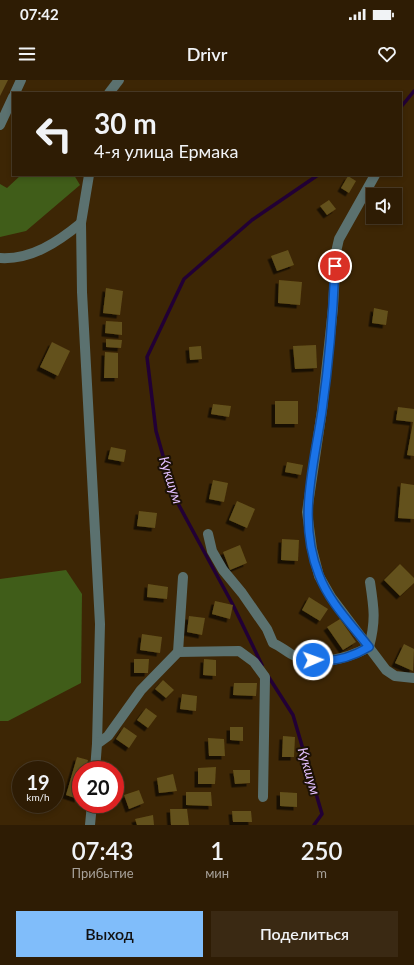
<!DOCTYPE html>
<html lang="ru">
<head>
<meta charset="utf-8">
<style>
  :root { --surface:#2e1c04; --page:#3a2913; --text:#f1f3f6; --muted:#a7a19a; --line:#493a26; --accent:#80bdfa }
  body { margin:0; font-family:Lato,sans-serif; background:var(--page); color:var(--text); height:100vh; display:flex; flex-direction:column; font-size:15px; white-space:nowrap }
  * { box-sizing:border-box; margin:0 }
  p { font-size:13px; color:var(--muted) }
  .icon { flex:none; width:22px; height:22px; fill:none; stroke:currentColor; stroke-width:2; stroke-linecap:round; stroke-linejoin:round }
  .map { position:relative; height:745px; overflow:hidden }
  .panel { display:flex; flex-direction:column; background:var(--surface); flex:1 }
  .panel>* { flex:none }
  .guide { position:absolute; left:12px; top:12px; width:390px; height:84px; border-radius:0px; box-shadow:0 2px 6px #0003,0 0 0 1px var(--line); background:#2e1c04; color:var(--text); overflow:hidden }
  .tools { position:absolute; left:366px; top:108px; display:grid; gap:8px }
  .tools a { display:grid; place-items:center; width:36px; height:36px; border-radius:0px; background:var(--surface); box-shadow:0 2px 6px #0003,0 0 0 1px var(--line); font-size:20px }
  .speed { position:absolute; left:12px; top:681px; display:flex; gap:8px; font-size:20px; font-weight:700; text-align:center }
  .speed>* { display:grid; place-content:center; width:52px; height:52px; border-radius:50%; background:var(--surface); box-shadow:0 2px 6px #0003,0 0 0 1px var(--line); line-height:1 }
  .speed small { font-size:10px; font-weight:400 }
  .speed .limit { border:6px solid #d22; background:#fff; color:#111 }
  .pin { position:absolute; display:grid; place-items:center; width:34px; height:34px; color:#fff; margin:-17px; border:2px solid #fff; border-radius:50%; box-shadow:0 1px 4px #0007 }
  .me { position:absolute; width:44px; margin:-22px; rotate:88deg; stroke-linejoin:round; filter:drop-shadow(0 0 3px #0008) }
  .turn { display:flex; align-items:center; gap:14px; height:84px; padding:0 16px; font-size:18px }
  .turn .icon { width:52px; height:52px; stroke-width:2.5 }
  .turn b { display:block; font-size:28px; line-height:34px }
  .eta { display:flex; justify-content:space-evenly; align-items:center; height:68px; text-align:center }
  .eta b { font-size:24px; font-weight:600; line-height:28px }
  .button { display:flex; gap:8px; margin-top:auto; padding:8px 16px }
  .button a { flex:1; height:46px; border-radius:0px; background:var(--accent); color:#111; font-size:16px; font-weight:600; line-height:46px; text-align:center }
  .button a+a { background:var(--page); color:var(--text) }
  .status { display:flex; justify-content:space-between; align-items:center; height:28px; padding:0 20px; background:var(--surface); direction:ltr }
  .status svg { height:11px; fill:currentColor }
  header { display:flex; justify-content:space-between; align-items:center; height:52px; padding:0 16px; background:var(--surface); font-size:18px; font-weight:600 }
  .map>svg:first-child { display:block }
</style>
</head>
<body>
<div class="status"><b>07:42</b><svg viewBox="0 0 49 12"><path d="M0 12V9h3v3zM5 12V6h3v6zM10 12V3h3v9zM15 12V0h3v12zM26 1h20v11H26zM47 4h2v5h-2z"/></svg></div>
<header><svg class="icon" aria-label="menu" viewBox="0 0 24 24"><path d="M4 6h16M4 12h16M4 18h16"/></svg>Drivr<svg class="icon" aria-label="heart" viewBox="0 0 24 24"><path d="M12 20l-8-8c-3-5 5-10 8-4 3-6 11-1 8 4z"/></svg></header>
<div class="map">
<svg width="414" height="745" viewBox="0 0 414 745">
  <defs>
    <filter id="shadow"><feDropShadow dx="-3.5" dy="3.5" stdDeviation="0" flood-color="#0009"/></filter>
  </defs>
  <rect width="100%" height="100%" fill="#3d2605"/>
  <g fill="#405d19">
    <polygon points="21,95 74,95 80,105 26,151 0,157 0,104 7,108"/>
    <polygon points="66,490 82,514 81,603 8,641 0,641 0,499"/>
  </g>
  <g fill="none" stroke-linecap="round" stroke-linejoin="round">
    <g stroke="#220035" stroke-width="3.5">
      <polyline points="401,27 414,11"/>
      <polyline points="262,585 233,525 175,418 156,351 147,277 184,199 252,140 318,95"/>
      <polyline points="268,596 293,635 322,734 314,745"/>
    </g>
  </g>
  <g fill="#64511b" filter="url(#shadow)">
    <polygon points="0,0 8,0 0,16"/>
    <polygon points="348,96 356,101 349,113 341,108"/>
    <polygon points="329,120 336,129 327,135 320,126"/>
    <polygon points="288,170 294,185 277,191 271,176"/>
    <polygon points="279,200 302,202 300,225 278,223"/>
    <polygon points="106,208 123,211 120,235 103,233"/>
    <polygon points="374,228 388,231 386,245 372,243"/>
    <polygon points="106,241 122,242 122,255 105,253"/>
    <polygon points="106,259 122,260 121,268 106,267"/>
    <polygon points="52,262 70,271 58,296 40,287"/>
    <polygon points="316,265 317,288 295,289 293,266"/>
    <polygon points="201,266 202,279 190,280 189,267"/>
    <polygon points="105,272 118,273 118,298 104,298"/>
    <rect x="275" y="321" width="23" height="23"/>
    <polygon points="213,324 231,326 229,337 211,334"/>
    <polygon points="398,327 414,329 414,376 407,375 413,342 396,340"/>
    <polygon points="111,367 126,370 124,382 108,379"/>
    <polygon points="287,382 303,385 301,395 285,392"/>
    <polygon points="213,400 228,403 224,422 209,419"/>
    <polygon points="401,403 414,405 414,439 398,438"/>
    <polygon points="237,421 255,429 247,448 229,440"/>
    <polygon points="139,431 157,433 155,448 137,446"/>
    <polygon points="282,459 299,460 298,481 281,480"/>
    <polygon points="240,465 247,483 230,490 223,472"/>
    <polygon points="400,484 414,498 414,503 400,516 384,500"/>
    <polygon points="148,504 168,507 167,519 147,517"/>
    <polygon points="309,517 328,529 320,541 302,530"/>
    <polygon points="215,521 233,525 230,539 212,534"/>
    <polygon points="189,536 205,538 202,555 187,552"/>
    <polygon points="340,539 356,562 343,570 327,547"/>
    <polygon points="142,554 162,557 160,573 140,570"/>
    <polygon points="404,564 414,569 413,591 395,583"/>
    <polygon points="134,579 149,579 148,593 134,593"/>
    <polygon points="204,579 216,580 216,596 203,595"/>
    <polygon points="163,600 174,610 166,618 155,609"/>
    <polygon points="234,603 257,603 256,616 233,615"/>
    <polygon points="182,614 197,616 196,631 180,629"/>
    <polygon points="146,628 157,636 148,648 137,640"/>
    <polygon points="124,647 137,656 129,668 116,659"/>
    <polygon points="230,647 243,647 243,661 230,660"/>
    <polygon points="283,656 295,657 294,677 282,677"/>
    <polygon points="208,658 224,659 225,676 209,676"/>
    <polygon points="77,677 88,680 86,690 81,690 81,706 78,719 66,715"/>
    <polygon points="216,687 215,704 198,704 198,688"/>
    <polygon points="233,690 250,690 250,703 235,704"/>
    <polygon points="173,694 177,711 159,713 157,698"/>
    <polygon points="139,710 144,723 129,729 124,715"/>
    <polygon points="186,712 211,712 212,726 186,725"/>
    <polygon points="280,712 297,713 297,727 280,726"/>
    <polygon points="170,729 187,729 189,745 171,745"/>
    <polygon points="232,731 251,731 252,742 233,742"/>
    <polygon points="153,735 154,745 137,745 135,739"/>
  </g>
  <g fill="none" stroke-linecap="round" stroke-linejoin="round">
    <g stroke="#5b716f" stroke-width="10">
      <polyline points="15,13 21,0"/>
      <polyline points="109,13 119,0"/>
      <polyline points="0,45 13,17"/>
      <polyline points="89,95 81,143 82,212 100,544 97,664"/>
      <polyline points="375,95 339,159 336,172 333,228 322,330 307,432 312,469 319,496 331,517 386,590 395,596 414,598"/>
      <path d="M0 178C31 180 58 162 81 143"/>
      <path d="M208 454 212 471 223 490 242 513 267 549 273 563C280 566 284 570 291 574 315 588 347 579 369 567 376 541 374 528 370 502"/>
      <polyline points="178,572 239,571 254,582 265,597 263,717"/>
      <polyline points="95,690 97,664 108,656 141,610 178,572 183,497"/>
      <polyline points="90,745 92,724"/>
    </g>
  </g>
  <g fill="none" stroke-linecap="round" stroke-linejoin="round">
    <defs>
      <path id="route" d="M313 580C333 583 352 577 369 567 352 545 329 522 319 495 297 440 314 386 322 331 329 283 333 234 335 186"/>
    </defs>
    <use href="#route" stroke="#114b97" stroke-width="10"/>
    <use href="#route" stroke="#1a73e8" stroke-width="7"/>
  </g>
  <g text-anchor="middle" stroke-width="4" stroke-linejoin="round" paint-order="stroke">
    <g font-size="14" font-style="italic" fill="#e2bffe" stroke="#1c1105">
      <text transform="translate(171 400) rotate(72)" y="5">Кукшум</text>
      <text transform="translate(309 691) rotate(74)" y="5">Кукшум</text>
    </g>
  </g>
</svg>
<div class="tools">
<a><svg class="icon" aria-label="sound" viewBox="0 0 24 24"><path d="M4 9h4l5-4v14l-5-4H4zM17 9q2 3 0 6"/></svg></a>
</div>
<div class="speed"><div>19<small>km/h</small></div><div class="limit">20</div></div>
<div class="pin" style="left:335px;top:186px;background:#d93025"><svg class="icon" aria-label="arrive" viewBox="0 0 24 24"><path d="M6 21V4h12l-3 4 3 4H6"/></svg></div>
<svg class="me" style="left:313px;top:580px" viewBox="-20 -20 40 40"><circle r="17" fill="#1a73e8" stroke="#fff" stroke-width="3"/><path d="M0-11L8 9 0 5-8 9z" fill="#fff"/></svg>
<div class="guide">
<div class="turn"><svg class="icon" aria-label="left" viewBox="0 0 24 24"><path d="M17 20v-9H6M10 6l-5 5 5 5"/></svg><div><b>30 m</b>4-я улица Ермака</div></div>
</div>
</div>
<section class="panel">
<div class="eta">
<div><b>07:43</b><p>Прибытие</p></div>
<div><b>1</b><p>мин</p></div>
<div><b>250</b><p>m</p></div>
</div>
<div class="button"><a>Выход</a><a>Поделиться</a></div>
</section>
</body>
</html>
